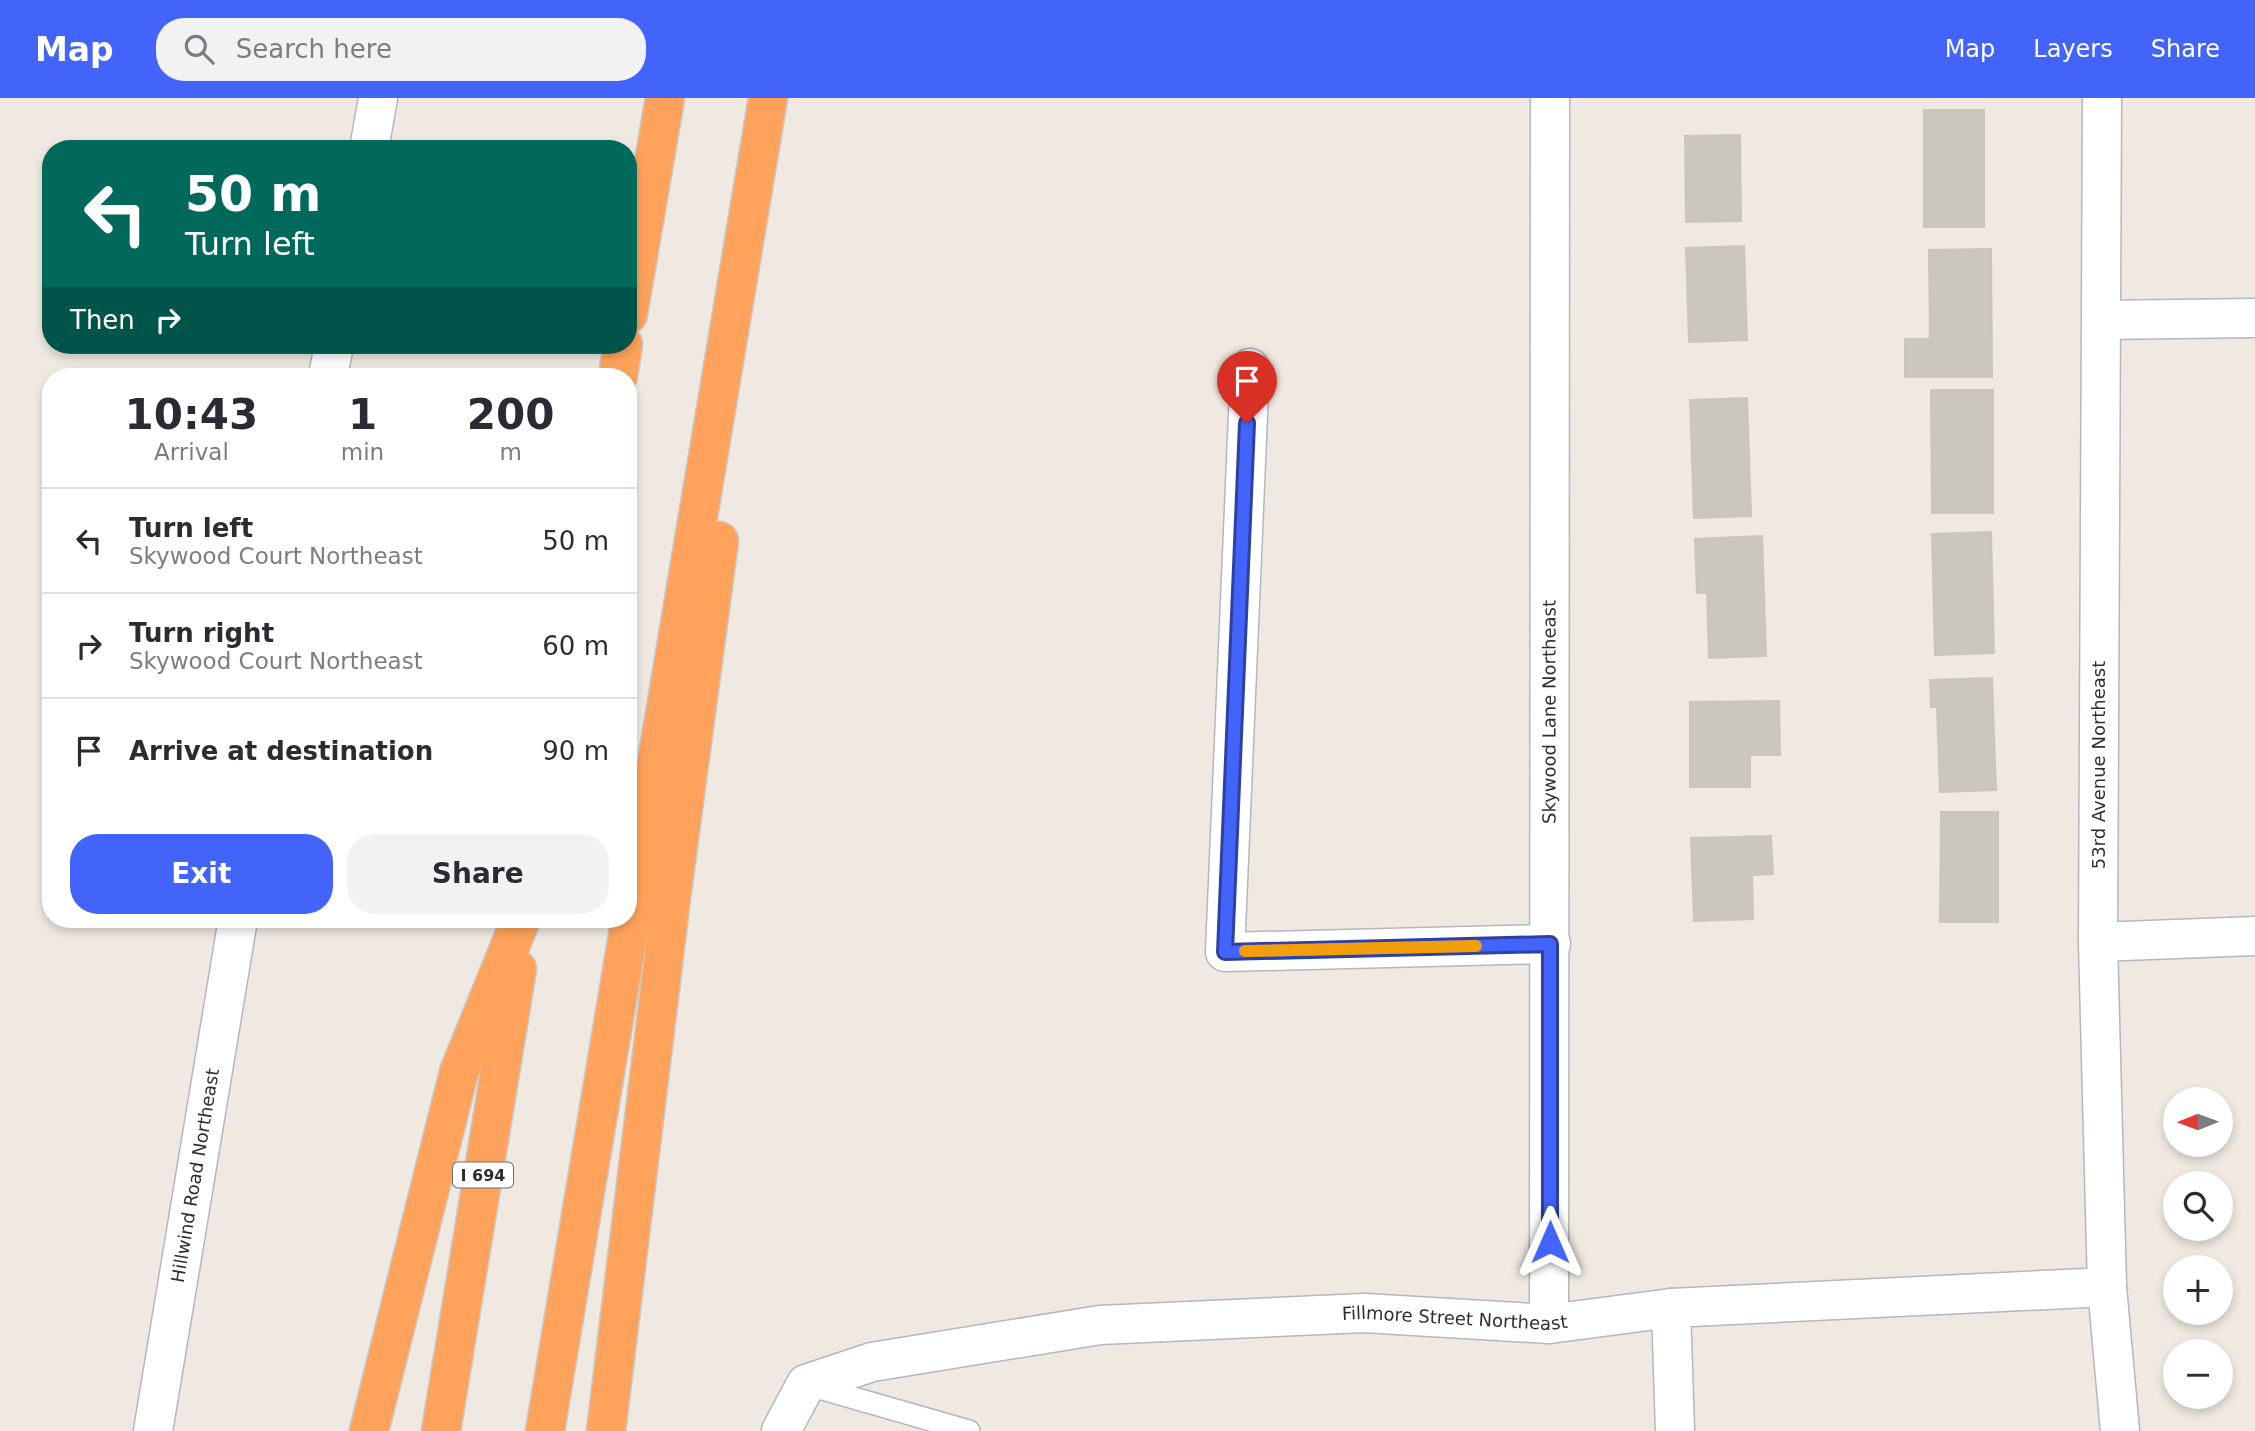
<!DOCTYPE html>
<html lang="en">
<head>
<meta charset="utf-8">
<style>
  :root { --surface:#fff; --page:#f2f2f3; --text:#2b2b33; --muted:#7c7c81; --line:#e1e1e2; --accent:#4264fb }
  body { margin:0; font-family:"DejaVu Sans",sans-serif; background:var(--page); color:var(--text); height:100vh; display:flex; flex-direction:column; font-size:26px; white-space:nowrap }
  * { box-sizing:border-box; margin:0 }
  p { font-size:23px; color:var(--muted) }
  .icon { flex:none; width:38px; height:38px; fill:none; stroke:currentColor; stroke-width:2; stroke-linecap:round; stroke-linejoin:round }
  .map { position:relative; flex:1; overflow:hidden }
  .sheet { position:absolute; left:42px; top:270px; width:595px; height:560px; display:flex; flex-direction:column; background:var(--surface); border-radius:28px; box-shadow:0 4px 10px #0003 }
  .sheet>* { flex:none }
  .top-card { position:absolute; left:42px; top:42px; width:595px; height:214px; border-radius:28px; box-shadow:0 4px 10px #0003; background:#00695c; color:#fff; overflow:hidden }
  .needle { width:46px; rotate:269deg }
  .fabs { position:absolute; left:2163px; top:989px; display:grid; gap:14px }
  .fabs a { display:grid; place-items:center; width:70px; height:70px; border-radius:50%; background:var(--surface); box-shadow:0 4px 10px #0003; font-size:35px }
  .pin { position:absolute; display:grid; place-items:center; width:60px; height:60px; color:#fff; margin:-72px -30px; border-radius:50% 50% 50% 0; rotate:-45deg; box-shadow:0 0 7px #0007 }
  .pin .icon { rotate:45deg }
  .me { position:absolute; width:77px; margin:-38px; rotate:0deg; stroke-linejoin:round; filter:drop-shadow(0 0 5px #0008) }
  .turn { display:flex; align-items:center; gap:24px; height:147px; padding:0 28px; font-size:32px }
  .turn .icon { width:91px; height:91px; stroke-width:2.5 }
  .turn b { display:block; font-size:49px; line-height:60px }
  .then { display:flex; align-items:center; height:66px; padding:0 28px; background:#0003; gap:14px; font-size:26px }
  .eta { display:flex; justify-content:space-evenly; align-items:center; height:119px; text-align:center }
  .eta b { font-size:42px; font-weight:800; line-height:49px }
  .cta { display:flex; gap:14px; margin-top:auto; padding:14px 28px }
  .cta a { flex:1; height:80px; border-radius:28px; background:var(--accent); color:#fff; font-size:28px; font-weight:800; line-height:80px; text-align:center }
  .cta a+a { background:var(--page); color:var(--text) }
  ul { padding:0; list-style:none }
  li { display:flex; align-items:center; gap:21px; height:105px; padding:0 28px; border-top:2px solid var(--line) }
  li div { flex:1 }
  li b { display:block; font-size:26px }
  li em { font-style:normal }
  header { display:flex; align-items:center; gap:42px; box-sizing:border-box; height:98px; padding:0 35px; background:var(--accent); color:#fff }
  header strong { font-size:33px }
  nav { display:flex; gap:38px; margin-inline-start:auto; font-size:24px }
  .search { width:490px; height:63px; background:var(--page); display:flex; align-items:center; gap:18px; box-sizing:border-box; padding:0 24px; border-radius:28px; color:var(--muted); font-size:26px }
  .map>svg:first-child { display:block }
</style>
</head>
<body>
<header>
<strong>Map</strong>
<div class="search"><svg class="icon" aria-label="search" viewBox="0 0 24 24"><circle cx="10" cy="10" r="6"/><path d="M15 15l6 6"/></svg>Search here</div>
<nav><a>Map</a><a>Layers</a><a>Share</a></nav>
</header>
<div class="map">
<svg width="2255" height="1333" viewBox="0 0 2255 1333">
  <rect width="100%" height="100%" fill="#efe9e1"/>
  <g fill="#cbc7bf" stroke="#cbc5ba" stroke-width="2">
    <rect x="1924" y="12" width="60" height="117"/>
    <polygon points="1740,37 1741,123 1686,124 1685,38"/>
    <polygon points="1744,148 1747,242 1689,244 1686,150"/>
    <polygon points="1991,151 1992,279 1905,279 1905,241 1930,241 1929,152"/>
    <polygon points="1931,292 1993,292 1993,415 1932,415"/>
    <polygon points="1747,300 1751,418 1694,420 1690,302"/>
    <polygon points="1991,434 1994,555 1935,557 1932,436"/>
    <polygon points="1762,438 1766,558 1709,560 1707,495 1697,495 1695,441"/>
    <polygon points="1992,580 1996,692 1940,694 1937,609 1931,609 1930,582"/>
    <polygon points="1779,603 1780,657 1750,657 1750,689 1690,689 1690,604"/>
    <polygon points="1941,714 1998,714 1998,824 1940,824"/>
    <polygon points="1771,738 1773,776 1752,777 1753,821 1694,823 1691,740"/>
  </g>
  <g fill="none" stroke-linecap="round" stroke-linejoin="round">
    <defs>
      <polyline id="lane" points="812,1288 969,1333"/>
      <g id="street">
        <polyline points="2102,0 2098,844 2107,1189 2120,1333"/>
        <polyline points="2102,222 2255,220"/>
        <polyline points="1250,270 1225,854 1551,846"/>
        <polyline points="2098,844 2255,838"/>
        <polyline points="1671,1210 1675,1333"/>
        <path id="s1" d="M1549 1226 1550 0"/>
        <path id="s2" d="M781 1333 806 1286 872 1264 1100 1227 1364 1215 1549 1226 1671 1210 2107 1189"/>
      </g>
      <g id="secondary">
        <polyline points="369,51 378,0"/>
        <polyline points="328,278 334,247"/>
        <path id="s3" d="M153 1333 238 821"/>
      </g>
      <g id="highway">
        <polyline points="628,216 665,0"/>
        <polyline points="618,278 623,247"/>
        <polyline points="369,1333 459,974 521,821"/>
        <polyline points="441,1333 517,871"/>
        <polyline points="545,1333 768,0"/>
        <polyline points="606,1333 671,800 719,443"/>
      </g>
    </defs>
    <use href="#lane" stroke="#b4b7c1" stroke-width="24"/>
    <use href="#street" stroke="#b4b7c1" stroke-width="41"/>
    <use href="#secondary" stroke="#b4b7c1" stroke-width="41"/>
    <use href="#highway" stroke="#c9c9c9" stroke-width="41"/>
    <use href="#lane" stroke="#fff" stroke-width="21"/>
    <use href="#street" stroke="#fff" stroke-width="38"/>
    <use href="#secondary" stroke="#fff" stroke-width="38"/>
    <use href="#highway" stroke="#ffa35c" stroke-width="38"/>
  </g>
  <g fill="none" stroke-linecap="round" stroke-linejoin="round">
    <defs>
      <polyline id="route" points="1247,325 1225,854 1550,846 1550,1144"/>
    </defs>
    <use href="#route" stroke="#2b41a3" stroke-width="18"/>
    <use href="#route" stroke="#4264fb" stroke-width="12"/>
    <polyline stroke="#f59e0b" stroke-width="12" points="1245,853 1476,848"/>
  </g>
  <g text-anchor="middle" stroke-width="5" stroke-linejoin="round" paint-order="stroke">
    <rect fill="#fff" stroke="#6d6d6d" stroke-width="2" x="453" y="1064.5" width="60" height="25" rx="5"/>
    <g font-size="16" font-weight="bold" fill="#2e2e2e">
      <text x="483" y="1083">I 694</text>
    </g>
    <g font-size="18" fill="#2e2e2e" stroke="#fff">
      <text dy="6" stroke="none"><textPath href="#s1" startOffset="612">Skywood Lane Northeast</textPath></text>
      <text transform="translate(2099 667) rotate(-90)" y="6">53rd Avenue Northeast</text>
      <text dy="6" stroke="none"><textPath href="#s3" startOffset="259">Hillwind Road Northeast</textPath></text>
      <text dy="6" stroke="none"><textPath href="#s2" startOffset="709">Fillmore Street Northeast</textPath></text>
    </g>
  </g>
</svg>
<div class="fabs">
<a><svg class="needle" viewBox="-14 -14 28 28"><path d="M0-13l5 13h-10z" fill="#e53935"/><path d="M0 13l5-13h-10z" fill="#7c7c81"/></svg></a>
<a><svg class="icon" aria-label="search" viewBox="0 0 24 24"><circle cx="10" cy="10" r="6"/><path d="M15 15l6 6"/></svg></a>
<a>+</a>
<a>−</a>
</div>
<div class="pin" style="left:1247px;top:325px;background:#d93025"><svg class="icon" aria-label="arrive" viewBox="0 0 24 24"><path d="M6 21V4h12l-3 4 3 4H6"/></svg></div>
<svg class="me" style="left:1550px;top:1144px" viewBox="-20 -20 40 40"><path d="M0-17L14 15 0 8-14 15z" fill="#4264fb" stroke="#fff" stroke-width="4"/></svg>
<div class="top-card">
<div class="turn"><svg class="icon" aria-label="left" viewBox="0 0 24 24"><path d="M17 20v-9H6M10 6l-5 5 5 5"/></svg><div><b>50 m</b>Turn left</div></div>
<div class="then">Then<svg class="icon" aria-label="right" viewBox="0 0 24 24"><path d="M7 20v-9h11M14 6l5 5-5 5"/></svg></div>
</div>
<section class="sheet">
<div class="eta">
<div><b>10:43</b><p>Arrival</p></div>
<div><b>1</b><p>min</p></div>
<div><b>200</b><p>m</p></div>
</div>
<ul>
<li><svg class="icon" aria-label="left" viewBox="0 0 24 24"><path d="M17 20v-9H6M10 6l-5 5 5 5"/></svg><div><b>Turn left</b><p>Skywood Court Northeast</p></div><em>50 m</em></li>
<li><svg class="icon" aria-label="right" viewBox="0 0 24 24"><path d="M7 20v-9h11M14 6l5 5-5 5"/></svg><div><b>Turn right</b><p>Skywood Court Northeast</p></div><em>60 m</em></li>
<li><svg class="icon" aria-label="arrive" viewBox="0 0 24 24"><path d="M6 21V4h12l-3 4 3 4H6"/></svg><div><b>Arrive at destination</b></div><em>90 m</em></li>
</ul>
<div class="cta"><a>Exit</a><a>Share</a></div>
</section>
</div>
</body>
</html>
